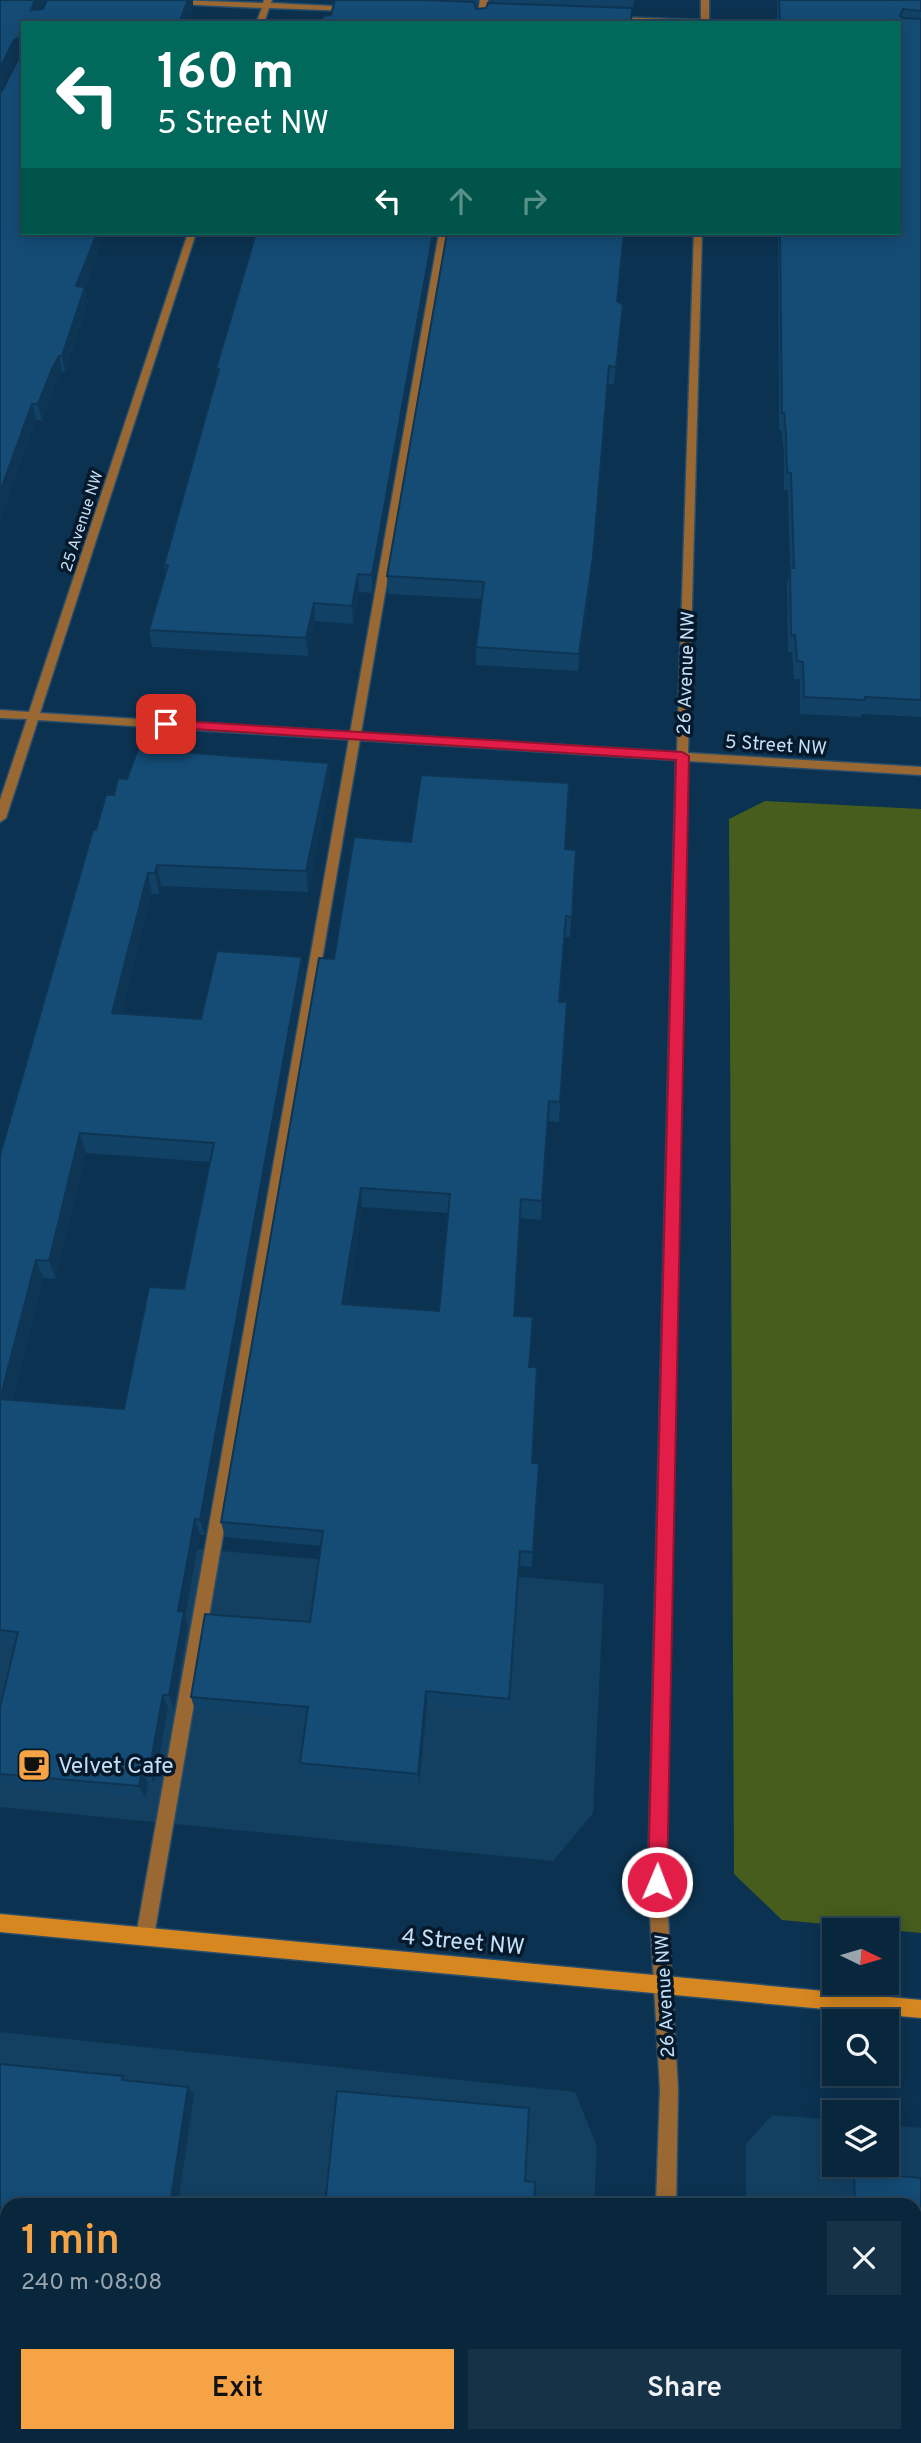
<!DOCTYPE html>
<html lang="en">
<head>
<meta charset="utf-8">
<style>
  :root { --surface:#08263c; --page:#163247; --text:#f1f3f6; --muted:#98a5af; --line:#294356; --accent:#f5a345 }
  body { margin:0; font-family:Overpass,sans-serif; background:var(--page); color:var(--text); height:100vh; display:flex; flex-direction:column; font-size:26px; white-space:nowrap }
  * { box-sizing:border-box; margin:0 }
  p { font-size:23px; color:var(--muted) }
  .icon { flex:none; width:38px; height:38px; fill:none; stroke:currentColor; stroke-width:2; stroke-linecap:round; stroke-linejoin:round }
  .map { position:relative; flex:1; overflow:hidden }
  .side { position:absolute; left:0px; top:2198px; width:922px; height:245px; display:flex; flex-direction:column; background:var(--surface); border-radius:21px 21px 0 0; box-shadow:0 4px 18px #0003,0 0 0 2px var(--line) }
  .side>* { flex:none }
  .hud { position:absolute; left:21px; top:21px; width:880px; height:214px; border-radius:0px; box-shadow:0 4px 18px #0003,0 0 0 2px var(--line); background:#00695c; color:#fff; overflow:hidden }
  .needle { width:46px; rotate:95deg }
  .buttons { position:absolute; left:822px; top:1918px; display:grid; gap:14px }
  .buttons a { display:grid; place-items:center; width:77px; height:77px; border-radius:0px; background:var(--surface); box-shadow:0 4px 18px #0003,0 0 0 2px var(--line); font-size:35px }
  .pin { position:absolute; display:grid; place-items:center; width:60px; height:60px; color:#fff; margin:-30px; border-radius:14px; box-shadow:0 4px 10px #0006 }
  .me { position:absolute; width:77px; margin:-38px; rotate:1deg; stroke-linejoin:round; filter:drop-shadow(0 0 5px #0008) }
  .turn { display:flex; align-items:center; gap:24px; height:147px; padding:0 21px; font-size:32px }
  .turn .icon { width:91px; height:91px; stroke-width:2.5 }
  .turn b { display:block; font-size:49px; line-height:60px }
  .lanes { display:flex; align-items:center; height:66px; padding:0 21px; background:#0003; justify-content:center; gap:35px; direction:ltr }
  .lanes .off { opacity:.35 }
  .round { display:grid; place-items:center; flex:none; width:74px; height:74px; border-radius:0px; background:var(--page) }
  .head { display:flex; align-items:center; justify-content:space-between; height:119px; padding:0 21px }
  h1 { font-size:42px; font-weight:600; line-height:52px; color:var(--accent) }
  .action { display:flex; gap:14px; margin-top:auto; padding:14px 21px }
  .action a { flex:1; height:80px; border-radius:0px; background:var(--accent); color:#111; font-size:28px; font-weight:600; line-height:80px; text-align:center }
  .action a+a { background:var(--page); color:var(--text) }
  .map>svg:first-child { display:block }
</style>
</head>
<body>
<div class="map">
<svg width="921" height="2443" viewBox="0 0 921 2443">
  <rect width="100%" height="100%" fill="#0b3250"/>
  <g fill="#134061">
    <polygon points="0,1532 604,1584 593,1813 553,1861 0,1807"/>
    <polygon points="0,2032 575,2092 597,2147 594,2205 7,2205 7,2436 584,2436 584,2443 0,2443"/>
    <polygon points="772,2115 835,2120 835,2165 887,2165 887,2125 921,2128 921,2443 744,2443 744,2436 915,2436 915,2205 746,2205 746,2144"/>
  </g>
  <polygon fill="#465d1d" points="765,801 921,809 921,1933 782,1920 734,1874 729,819"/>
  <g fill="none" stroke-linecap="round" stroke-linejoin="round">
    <defs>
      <g id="service">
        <polygon points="480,0 488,0 484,23 476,23"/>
        <polygon points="439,233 447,233 154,1936 151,1942 145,1945 139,1942 136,1936"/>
      </g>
      <g id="minor">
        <polygon points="174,0 263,3 264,0 272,0 271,3 352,7 356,9 352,11 269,8 264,23 256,23 262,8 177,4 173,2"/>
        <polygon points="701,0 709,0 709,20 721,23 614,21 610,19 614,17 701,20"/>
        <polygon points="188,233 196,233 40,713 677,752 694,233 702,233 688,753 921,767 921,775 688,761 666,1882 678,2089 676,2205 656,2205 660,2089 648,1882 676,760 38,720 6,818 0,822 0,800 27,719 0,718 0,710 29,712"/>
        <rect x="650" y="2436" width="20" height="7"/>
      </g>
      <polygon id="secondary" points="0,1914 921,2000 921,2018 0,1932"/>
    </defs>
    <use href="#service" stroke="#294e6b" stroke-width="3"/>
    <use href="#minor" stroke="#294e6b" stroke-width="3"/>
    <use href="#secondary" stroke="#294e6b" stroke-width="3"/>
    <use href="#service" fill="#9a6832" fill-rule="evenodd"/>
    <use href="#minor" fill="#9a6832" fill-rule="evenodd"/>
    <use href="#secondary" fill="#d68720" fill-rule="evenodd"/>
  </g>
  <g fill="#114165" fill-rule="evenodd">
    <polygon points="0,0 45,0 41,9 193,7 187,23 23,23 23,233 105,233 85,287 88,303 65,372 62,372 55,385 42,421 36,420 0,519 0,91 2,91 21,53 17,56 0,90"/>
    <polygon points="335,0 478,0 476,9 486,8 489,3 489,0 634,0 631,23 331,15"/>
    <polygon points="777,0 921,0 921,717 862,714 861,717 800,714 800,679 794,679 792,652 788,652 787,585 790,568 788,490 784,490 784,453 781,430 779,430 778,233 900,233 900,23 777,23"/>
    <polygon points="256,233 436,233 372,593 359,592 353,624 315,621 308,656 152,647 149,630 165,573 164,565 217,376 216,369"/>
    <polygon points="617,301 623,305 622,323 614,384 607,384 592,575 578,671 476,665 476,647 482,599 388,594 387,576"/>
    <path d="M329 763 330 784 308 892 161 886 159 894H152L122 1014 201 1019 302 957 304 977 205 1535H200L185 1616 188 1626 174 1709 168 1708 154 1784 148 1783 145 1798 0 1785V1707L15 1645 0 1644V1155L96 830 114 795 127 779ZM86 1153 210 1162 184 1289 124 1409 12 1400 43 1278 56 1279Z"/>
    <path d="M411 842 576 850 570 937H564L560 1002H567L559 1122 548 1121 541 1220 520 1218 514 1316 530 1367 532 1463H539L532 1567 519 1566 508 1712 427 1705 419 1786 303 1776 300 1763 306 1720 195 1710 191 1697 310 1622 321 1546 225 1537 221 1522 334 959ZM362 1207 448 1213 439 1311 347 1305Z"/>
    <polygon points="854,2172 921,2178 921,2443 850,2443 850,2436 915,2436 915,2205 844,2205 843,2180"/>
  </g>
  <g fill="#0e3553">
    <polygon points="35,0 45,0 34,23 31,10"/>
    <polygon points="188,0 193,0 193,7 187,23 179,23"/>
    <polygon points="21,37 23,53 17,56 0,90 0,68 14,40"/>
    <polygon points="97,233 105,233 79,303 76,286"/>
    <polygon points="433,233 436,233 372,593 372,575"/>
    <polygon points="85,287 88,303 65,372 62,356"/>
    <polygon points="623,305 622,323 614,384 616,367"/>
    <polygon points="59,356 62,372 55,385 42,421 38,404 52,369"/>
    <polygon points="609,366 592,575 578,671 579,654"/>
    <polygon points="32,404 36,420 0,519 0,492"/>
    <polygon points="358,574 359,592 353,624 352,606"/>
    <polygon points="314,603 315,621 308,656 306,638"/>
    <polygon points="329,763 330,784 308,892 306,871"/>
    <polygon points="157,865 161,886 159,894 155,873"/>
    <polygon points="148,873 152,894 117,1034 112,1013"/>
    <polygon points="302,957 304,977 205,1535 200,1520"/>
    <polygon points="80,1133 86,1153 56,1279 49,1261"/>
    <polygon points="361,1188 362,1207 344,1322 342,1304"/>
    <polygon points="36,1260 43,1278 8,1416 0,1399"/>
    <polygon points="195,1519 200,1535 185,1616 188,1626 174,1709 169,1695 178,1611"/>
    <polygon points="426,1691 427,1705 419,1786 418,1774"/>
    <polygon points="163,1695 168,1708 154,1784 149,1771"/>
    <polygon points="142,1771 148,1783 145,1798 139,1786"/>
    <polygon points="188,2087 194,2095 178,2205 170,2205"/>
  </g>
  <g fill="#144c76" stroke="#0e3553" stroke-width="2" fill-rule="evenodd">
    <polygon points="0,0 35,0 31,10 43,9 47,0 188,0 179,23 23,23 23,233 97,233 76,286 85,287 62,356 59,356 52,369 38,404 32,404 0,492 0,91 2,91 22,52 21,37 14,40 0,68"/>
    <polygon points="335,0 421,0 474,2 476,9 486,8 488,3 632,8 631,23 321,23 323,16 331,15"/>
    <polygon points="779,0 921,0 921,11 903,9 900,16 903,18 921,19 921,700 865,697 865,700 804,697 803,662 797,661 795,635 791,635 790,568 794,568 791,473 787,472 786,435 784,413 782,413 780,233 900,233 900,23 780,23"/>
    <polygon points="256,233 433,233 372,575 358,574 352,606 314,603 306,638 149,630 168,565 164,565 219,369 216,369"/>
    <polygon points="447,233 624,233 617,301 623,305 616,367 609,366 593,557 579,654 476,647 484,582 387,576"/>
    <path d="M138 749 329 763 306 871 157 865 155 873H148L112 1013 201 1019 217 951 302 957 200 1520 195 1519 178 1611 184 1612 169 1695H163L149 1771H142L139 1786 0 1774V1707L18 1632 0 1630V1155L93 830H96L106 795H114L118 778 127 779ZM80 1133 214 1143 184 1289 149 1287 124 1409 0 1399 36 1260 49 1261Z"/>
    <path d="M421 775 569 783 565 849 576 850 572 917 566 916 559 1002H567L560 1102 549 1101 542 1201 521 1199 514 1316 533 1317 529 1367H537L532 1463H539L533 1552 520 1551 509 1699 426 1691 418 1774 300 1763 308 1707 191 1697 205 1614 310 1622 323 1531 221 1522 319 958 334 959 354 837 411 842ZM361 1188 450 1194 439 1311 342 1304Z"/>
    <polygon points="0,2064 123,2076 122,2080 188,2087 170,2205 7,2205 7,2348 0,2348"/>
    <polygon points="337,2091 529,2108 525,2181 535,2182 534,2205 325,2205"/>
    <polygon points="854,2172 921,2178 921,2443 863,2443 862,2436 915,2436 915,2205 855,2205"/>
    <polygon points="315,2436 510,2436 509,2443 314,2443"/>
  </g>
  <polygon fill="#e11d48" stroke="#92132f" stroke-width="2" points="166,720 682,752 689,756 667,1882 665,1889 657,1892 650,1889 648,1882 676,760 161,727 159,724"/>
  <defs>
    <symbol id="cafe-square" viewBox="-11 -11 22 22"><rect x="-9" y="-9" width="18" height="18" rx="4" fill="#f5a345" stroke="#05192a"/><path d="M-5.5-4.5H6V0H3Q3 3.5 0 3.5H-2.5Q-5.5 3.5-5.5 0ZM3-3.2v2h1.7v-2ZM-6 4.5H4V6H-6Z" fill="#111"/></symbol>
  </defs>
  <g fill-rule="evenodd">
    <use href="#cafe-square" x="15" y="1746" width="38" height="38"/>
  </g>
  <g text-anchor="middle" stroke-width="7" stroke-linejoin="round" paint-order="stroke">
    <g font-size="16" fill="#c5dff7" stroke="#05192a">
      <text transform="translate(81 521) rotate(-72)" y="6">25 Avenue NW</text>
    </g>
    <g font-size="19" fill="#c5dff7" stroke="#05192a">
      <text transform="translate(685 673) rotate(-88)" y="7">26 Avenue NW</text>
      <text transform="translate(776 744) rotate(4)" y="7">5 Street NW</text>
      <text transform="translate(664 1996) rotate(-93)" y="7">26 Avenue NW</text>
    </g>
    <g font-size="23" fill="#c5dff7" stroke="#05192a" text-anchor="start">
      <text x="58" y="1773">Velvet Cafe</text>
    </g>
    <g font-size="23" fill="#c5dff7" stroke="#05192a">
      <text transform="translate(463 1941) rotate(5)" y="8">4 Street NW</text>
    </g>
  </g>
</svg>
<div class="buttons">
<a><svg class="needle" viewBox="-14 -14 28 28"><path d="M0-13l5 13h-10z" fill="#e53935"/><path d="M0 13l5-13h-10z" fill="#98a5af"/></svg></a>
<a><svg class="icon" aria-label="search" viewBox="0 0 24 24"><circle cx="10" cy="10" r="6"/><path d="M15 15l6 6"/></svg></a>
<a><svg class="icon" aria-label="layers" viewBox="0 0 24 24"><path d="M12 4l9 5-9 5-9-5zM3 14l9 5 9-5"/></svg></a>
</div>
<div class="pin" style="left:166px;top:724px;background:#d93025"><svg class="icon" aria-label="arrive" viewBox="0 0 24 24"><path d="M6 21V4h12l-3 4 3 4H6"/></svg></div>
<svg class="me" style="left:657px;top:1882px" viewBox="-20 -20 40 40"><circle r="17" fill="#e11d48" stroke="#fff" stroke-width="3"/><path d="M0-11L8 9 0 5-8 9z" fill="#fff"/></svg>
<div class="hud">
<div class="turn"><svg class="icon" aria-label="left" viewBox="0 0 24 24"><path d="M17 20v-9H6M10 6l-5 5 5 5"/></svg><div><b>160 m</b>5 Street NW</div></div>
<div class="lanes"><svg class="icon" aria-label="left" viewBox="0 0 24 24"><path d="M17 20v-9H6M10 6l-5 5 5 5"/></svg><svg class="icon off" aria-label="ahead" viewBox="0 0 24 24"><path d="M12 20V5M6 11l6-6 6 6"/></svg><svg class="icon off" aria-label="right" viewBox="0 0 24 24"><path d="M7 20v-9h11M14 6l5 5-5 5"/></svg></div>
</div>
<section class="side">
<div class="head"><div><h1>1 min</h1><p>240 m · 08:08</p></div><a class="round"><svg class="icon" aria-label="close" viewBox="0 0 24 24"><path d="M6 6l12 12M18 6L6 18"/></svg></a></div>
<div class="action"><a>Exit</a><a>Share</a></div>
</section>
</div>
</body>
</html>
